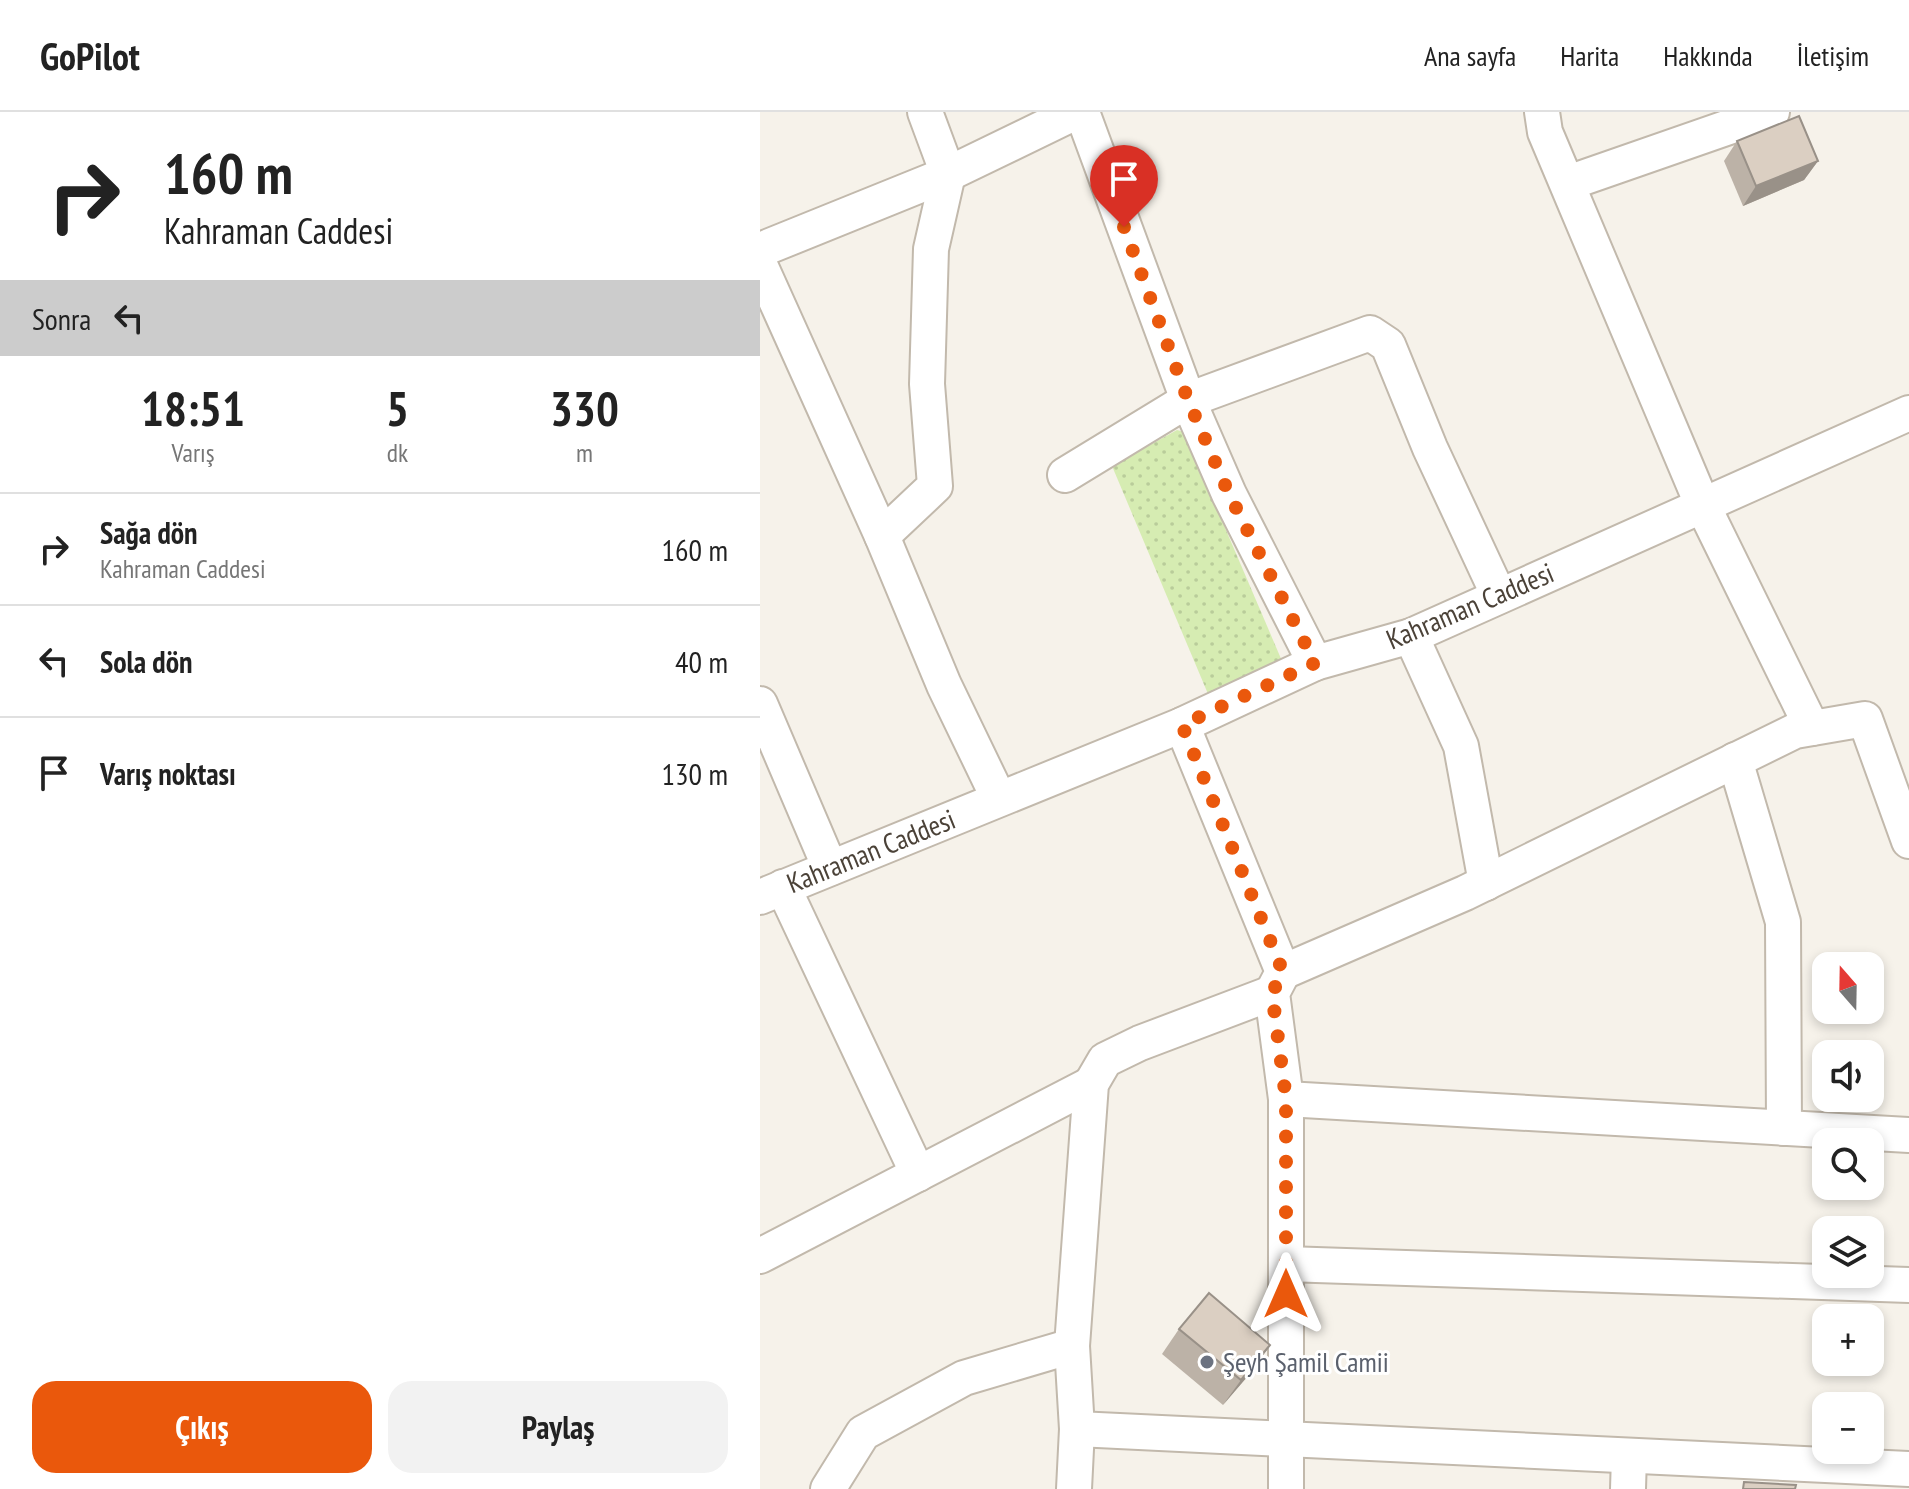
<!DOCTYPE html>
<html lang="tr">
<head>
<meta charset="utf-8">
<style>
  :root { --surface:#fff; --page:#f2f2f2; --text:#222; --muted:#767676; --line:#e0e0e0; --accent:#ea580c }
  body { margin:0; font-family:"PT Sans Narrow",sans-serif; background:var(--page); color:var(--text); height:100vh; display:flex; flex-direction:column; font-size:30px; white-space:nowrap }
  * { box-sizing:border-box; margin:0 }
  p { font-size:26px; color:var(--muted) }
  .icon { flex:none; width:44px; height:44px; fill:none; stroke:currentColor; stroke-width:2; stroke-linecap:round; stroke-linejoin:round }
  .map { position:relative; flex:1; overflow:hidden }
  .drawer { display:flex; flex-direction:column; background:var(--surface); width:760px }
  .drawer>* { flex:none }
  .hud { background:#fff; color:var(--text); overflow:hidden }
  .needle { width:52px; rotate:340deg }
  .tools { position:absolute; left:1052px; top:840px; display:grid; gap:16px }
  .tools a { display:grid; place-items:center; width:72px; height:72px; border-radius:16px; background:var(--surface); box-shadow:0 4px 12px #0003; font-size:40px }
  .pin { position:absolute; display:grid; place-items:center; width:68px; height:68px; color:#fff; margin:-82px -34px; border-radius:50% 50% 50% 0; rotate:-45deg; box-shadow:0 0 8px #0007 }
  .pin .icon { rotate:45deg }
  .me { position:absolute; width:88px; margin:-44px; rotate:0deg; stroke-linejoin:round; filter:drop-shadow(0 0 6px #0008) }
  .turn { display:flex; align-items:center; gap:28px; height:168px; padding:0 32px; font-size:36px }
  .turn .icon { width:104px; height:104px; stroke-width:2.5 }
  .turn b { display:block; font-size:56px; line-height:68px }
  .then { display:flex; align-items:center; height:76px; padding:0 32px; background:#0003; gap:16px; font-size:30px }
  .eta { display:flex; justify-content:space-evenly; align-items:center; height:136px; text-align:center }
  .eta b { font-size:48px; font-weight:700; line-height:56px }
  .action { display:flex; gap:16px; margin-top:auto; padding:16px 32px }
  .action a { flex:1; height:92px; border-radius:24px; background:var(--accent); color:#fff; font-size:32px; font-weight:700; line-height:92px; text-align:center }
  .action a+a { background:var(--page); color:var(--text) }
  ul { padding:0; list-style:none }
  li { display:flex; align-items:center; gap:24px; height:112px; padding:0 32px; border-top:2px solid var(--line) }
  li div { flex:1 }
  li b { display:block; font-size:30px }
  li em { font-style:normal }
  header { display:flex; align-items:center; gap:48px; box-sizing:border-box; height:112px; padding:0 40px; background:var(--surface); border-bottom:2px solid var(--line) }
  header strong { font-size:38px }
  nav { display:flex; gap:44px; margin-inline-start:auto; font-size:28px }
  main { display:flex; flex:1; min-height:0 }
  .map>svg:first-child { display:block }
</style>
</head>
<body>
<header>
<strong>GoPilot</strong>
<nav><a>Ana sayfa</a><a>Harita</a><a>Hakkında</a><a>İletişim</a></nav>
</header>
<main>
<section class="drawer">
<div class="hud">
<div class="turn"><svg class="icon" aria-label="right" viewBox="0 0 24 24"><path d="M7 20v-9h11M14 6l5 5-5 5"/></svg><div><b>160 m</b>Kahraman Caddesi</div></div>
<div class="then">Sonra<svg class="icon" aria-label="left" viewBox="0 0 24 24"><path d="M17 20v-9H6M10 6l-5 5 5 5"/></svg></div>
</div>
<div class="eta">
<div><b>18:51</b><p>Varış</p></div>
<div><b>5</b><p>dk</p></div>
<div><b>330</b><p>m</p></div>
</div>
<ul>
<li><svg class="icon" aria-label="right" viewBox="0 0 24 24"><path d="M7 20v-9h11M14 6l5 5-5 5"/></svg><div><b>Sağa dön</b><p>Kahraman Caddesi</p></div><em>160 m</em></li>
<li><svg class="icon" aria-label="left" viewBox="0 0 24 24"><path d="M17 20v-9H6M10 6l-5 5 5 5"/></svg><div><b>Sola dön</b></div><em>40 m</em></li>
<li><svg class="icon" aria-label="arrive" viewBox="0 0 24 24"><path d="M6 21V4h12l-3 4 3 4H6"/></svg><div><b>Varış noktası</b></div><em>130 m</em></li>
</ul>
<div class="action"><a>Çıkış</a><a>Paylaş</a></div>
</section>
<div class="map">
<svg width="1149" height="1377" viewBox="0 0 1149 1377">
  <defs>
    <pattern id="park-dots" width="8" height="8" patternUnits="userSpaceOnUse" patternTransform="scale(2)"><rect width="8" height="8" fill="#d6ecb2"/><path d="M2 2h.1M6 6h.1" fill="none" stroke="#b9cc9a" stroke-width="1.8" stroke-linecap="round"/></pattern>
  </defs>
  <rect width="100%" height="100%" fill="#f6f2ea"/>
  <polygon fill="url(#park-dots)" points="417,318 424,320 525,556 451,589 352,354"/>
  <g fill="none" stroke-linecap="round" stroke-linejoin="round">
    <defs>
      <g id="minor">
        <polyline points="322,0 428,288 469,382 555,551"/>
        <polyline points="782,0 785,20 942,392 1052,616"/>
        <polyline points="808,71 1012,0"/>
        <polyline points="0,138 188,62 316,0"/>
        <polyline points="0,153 122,424 184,573 239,687"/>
        <polyline points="305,363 428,288 610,221 628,233 670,336 739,484"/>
        <polyline points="122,424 175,374 167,272 171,137 188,62 165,0"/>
        <polyline points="651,524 701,634 726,771"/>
        <polyline points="0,592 70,756"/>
        <polyline points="422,613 523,860 512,881 526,987 526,1377"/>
        <polyline points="975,648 1023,810 1024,1016"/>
        <polyline points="23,775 158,1062"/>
        <polyline points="0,785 422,613 555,551 651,524 1149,301"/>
        <polyline points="523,860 705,781 1035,619 1105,607 1149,729"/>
        <polyline points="526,987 1149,1023"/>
        <polyline points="0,1144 331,972"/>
        <polyline points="526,1152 1149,1173"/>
        <polyline points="317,1317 1149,1357"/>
        <polyline points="68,1377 103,1321 204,1266 312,1234"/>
        <polyline points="314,1377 317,1317 312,1234 331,972 345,948 380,931 512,881"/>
        <polyline points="868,1377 869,1344"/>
      </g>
    </defs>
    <use href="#minor" stroke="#c2b9ac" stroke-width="38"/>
    <use href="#minor" stroke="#fff" stroke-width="34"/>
  </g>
  <g fill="#bcb2a7">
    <polygon points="977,29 1058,49 1044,68 983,94 964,49"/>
    <polygon points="419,1217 493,1258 463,1293 402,1242"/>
  </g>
  <g fill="#999188">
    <polygon points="1058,49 1044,68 983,94 996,74"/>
    <polygon points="510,1233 493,1258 463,1293 481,1268"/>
  </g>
  <g fill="#dbcfc2" stroke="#999188" stroke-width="2">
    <polygon points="1039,4 1058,49 996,74 977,29"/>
    <polygon points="449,1181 510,1233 481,1268 419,1217"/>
    <polygon points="984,1370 1036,1373 1035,1377 983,1377"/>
  </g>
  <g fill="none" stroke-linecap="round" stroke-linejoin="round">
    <polyline stroke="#ea580c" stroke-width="14" stroke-dasharray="0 25.2" points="364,115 428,288 469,382 555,551 422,613 523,860 512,881 526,987 526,1182"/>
  </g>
  <circle fill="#6b7280" stroke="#fff" stroke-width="3" cx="447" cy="1250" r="8"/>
  <g text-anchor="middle" stroke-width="6" stroke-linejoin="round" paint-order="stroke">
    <g font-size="28" fill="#4b4238" stroke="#fff">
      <text transform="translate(710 494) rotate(-23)" y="10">Kahraman Caddesi</text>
      <text transform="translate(111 739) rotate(-22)" y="10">Kahraman Caddesi</text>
    </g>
    <g font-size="28" fill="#5b616d" stroke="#fff" text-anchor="start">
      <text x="463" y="1260">Şeyh Şamil Camii</text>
    </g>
  </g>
</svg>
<div class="tools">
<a><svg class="needle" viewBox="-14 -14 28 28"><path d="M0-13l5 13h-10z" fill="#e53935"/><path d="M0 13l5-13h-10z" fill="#767676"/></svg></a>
<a><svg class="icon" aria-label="sound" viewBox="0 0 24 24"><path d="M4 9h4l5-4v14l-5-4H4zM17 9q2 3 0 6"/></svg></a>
<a><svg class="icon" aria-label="search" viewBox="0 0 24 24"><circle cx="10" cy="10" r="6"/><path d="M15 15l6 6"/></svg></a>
<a><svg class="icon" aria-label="layers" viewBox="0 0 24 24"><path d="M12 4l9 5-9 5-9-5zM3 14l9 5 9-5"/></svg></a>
<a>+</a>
<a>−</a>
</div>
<div class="pin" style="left:364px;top:115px;background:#d93025"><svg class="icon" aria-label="arrive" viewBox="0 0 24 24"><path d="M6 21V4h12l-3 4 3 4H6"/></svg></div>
<svg class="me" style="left:526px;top:1182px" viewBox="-20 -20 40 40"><path d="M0-17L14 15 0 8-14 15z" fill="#ea580c" stroke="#fff" stroke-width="4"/></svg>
</div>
</main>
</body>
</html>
